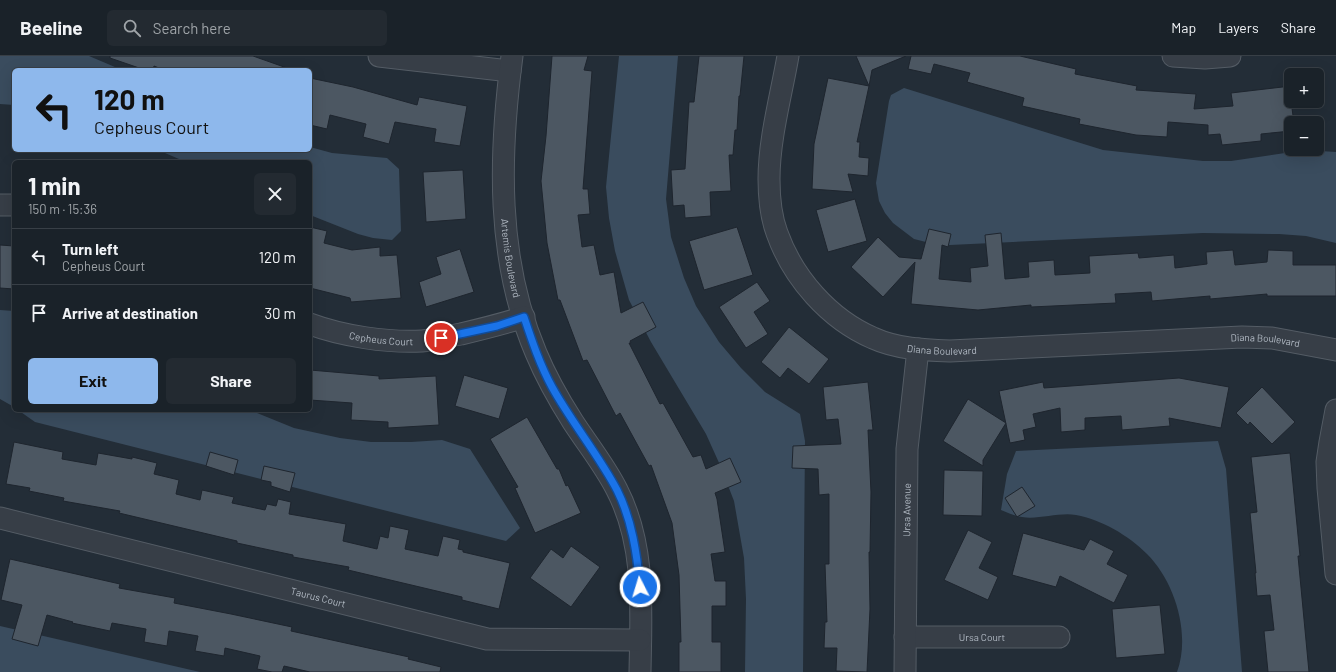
<!DOCTYPE html>
<html lang="en">
<head>
<meta charset="utf-8">
<style>
  :root { --surface:#1a2229; --page:#232a31; --text:#f1f3f6; --muted:#9fa4a8; --line:#383f46; --accent:#8eb8ec }
  body { margin:0; font-family:Barlow,sans-serif; background:var(--page); color:var(--text); height:100vh; display:flex; flex-direction:column; font-size:15px; white-space:nowrap }
  * { box-sizing:border-box; margin:0 }
  p { font-size:13px; color:var(--muted) }
  .icon { flex:none; width:22px; height:22px; fill:none; stroke:currentColor; stroke-width:2; stroke-linecap:round; stroke-linejoin:round }
  .map { position:relative; flex:1; overflow:hidden }
  .sheet { position:absolute; left:12px; top:104px; width:300px; height:252px; display:flex; flex-direction:column; background:var(--surface); border-radius:6px; box-shadow:0 4px 16px #0002,0 0 0 1px var(--line) }
  .sheet>* { flex:none }
  .banner { position:absolute; left:12px; top:12px; width:300px; height:84px; border-radius:6px; box-shadow:0 4px 16px #0002,0 0 0 1px var(--line); background:#8eb8ec; color:#111; overflow:hidden }
  .tools { position:absolute; left:1284px; top:12px; display:grid; gap:8px }
  .tools a { display:grid; place-items:center; width:40px; height:40px; border-radius:6px; background:var(--surface); box-shadow:0 4px 16px #0002,0 0 0 1px var(--line); font-size:20px }
  .pin { position:absolute; display:grid; place-items:center; width:34px; height:34px; color:#fff; margin:-17px; border:2px solid #fff; border-radius:50%; box-shadow:0 1px 4px #0007 }
  .me { position:absolute; width:44px; margin:-22px; rotate:355deg; stroke-linejoin:round; filter:drop-shadow(0 0 3px #0008) }
  .turn { display:flex; align-items:center; gap:14px; height:84px; padding:0 16px; font-size:18px }
  .turn .icon { width:52px; height:52px; stroke-width:2.5 }
  .turn b { display:block; font-size:28px; line-height:34px }
  .round { display:grid; place-items:center; flex:none; width:42px; height:42px; border-radius:6px; background:var(--page) }
  .summary { display:flex; align-items:center; justify-content:space-between; height:68px; padding:0 16px }
  h1 { font-size:24px; font-weight:700; line-height:30px }
  .action { display:flex; gap:8px; margin-top:auto; padding:8px 16px }
  .action a { flex:1; height:46px; border-radius:6px; background:var(--accent); color:#111; font-size:16px; font-weight:700; line-height:46px; text-align:center }
  .action a+a { background:var(--page); color:var(--text) }
  ul { padding:0; list-style:none }
  li { display:flex; align-items:center; gap:12px; height:56px; padding:0 16px; border-top:1px solid var(--line) }
  li div { flex:1 }
  li b { display:block; font-size:15px }
  li em { font-style:normal }
  header { display:flex; align-items:center; gap:24px; box-sizing:border-box; height:56px; padding:0 20px; background:var(--surface); border-bottom:1px solid var(--line) }
  header strong { font-size:19px }
  nav { display:flex; gap:22px; margin-inline-start:auto; font-size:14px }
  .search { width:280px; height:36px; background:var(--page); display:flex; align-items:center; gap:10px; box-sizing:border-box; padding:0 14px; border-radius:6px; color:var(--muted); font-size:15px }
  .map>svg:first-child { display:block }
</style>
</head>
<body>
<header>
<strong>Beeline</strong>
<div class="search"><svg class="icon" aria-label="search" viewBox="0 0 24 24"><circle cx="10" cy="10" r="6"/><path d="M15 15l6 6"/></svg>Search here</div>
<nav><a>Map</a><a>Layers</a><a>Share</a></nav>
</header>
<div class="map">
<svg width="1336" height="616" viewBox="0 0 1336 616">
  <rect width="100%" height="100%" fill="#232d37"/>
  <g fill="#3a4c5e">
    <polygon points="0,0 89,0 122,14 14,14 14,49 0,48"/>
    <polygon points="619,0 678,0 666,143 671,181 684,222 696,250 719,286 741,312 765,336 800,358 805,385 803,616 745,616 746,543 744,502 734,445 720,409 706,378 651,286 629,244 615,195 609,162 606,131 609,100"/>
    <polygon points="904,32 1103,94 1203,105 1231,105 1305,94 1336,96 1336,187 1306,180 1279,178 1203,177 950,189 934,188 914,183 893,167 885,157 879,145 876,127 889,45 891,39"/>
    <polygon points="310,91 332,97 387,102 399,113 401,175 392,184 373,182 358,178 310,159 310,106 186,106 158,94 310,94"/>
    <polygon points="0,254 14,255 14,351 0,343"/>
    <polygon points="18,354 250,354 294,372 340,382 371,386 411,386 442,384 470,393 520,472 506,485 35,366"/>
    <path d="M1218 385 1226 413 1242 616H1177C1191 578 1175 526 1147 498 1128 479 1102 464 1076 459 1059 456 1038 464 1022 461 1015 460 1008 457 1001 454L1007 418 1016 395Z"/>
    <polygon points="0,570 200,616 0,616"/>
  </g>
  <g fill="#4c5762" stroke="#1e252e">
    <polygon points="110,0 253,0 287,12 287,14 164,14 154,10 153,14 145,14 110,2"/>
    <polygon points="552,0 588,0 584,14 592,15 583,133 588,133 590,158 578,159 582,191 594,189 600,219 614,216 621,257 643,246 656,271 630,285 631,287 629,287 660,348 663,347 693,401 701,399 706,413 730,402 741,426 715,437 717,443 725,496 711,498 715,525 726,525 726,550 712,550 712,586 721,586 721,616 679,616 679,586 681,586 679,519 672,467 651,409 649,410 620,357 616,360 587,304 583,305 560,244 558,244 547,187 541,125 546,80"/>
    <polygon points="699,0 744,0 740,40 739,40 737,74 735,74 733,99 729,99 731,135 710,136 711,160 685,162 684,149 673,150 671,114 685,113 689,46 694,46"/>
    <polygon points="856,0 906,0 872,14 869,30"/>
    <polygon points="911,0 1020,0 1076,13 1075,18 1137,30 1136,34 1196,38 1194,53 1233,50 1231,37 1291,30 1291,45 1294,67 1291,67 1291,75 1261,78 1261,85 1222,89 1220,78 1208,79 1208,69 1168,66 1167,81 1136,79 1079,68 1080,63 1022,50 1024,42 967,26 970,17 934,8 931,18 908,13"/>
    <polygon points="310,22 353,31 417,49 419,41 467,50 460,90 434,86 436,73 395,66 389,88 363,81 366,68 330,59 327,73 310,69"/>
    <polygon points="828,22 869,30 857,86 860,86 859,101 869,102 868,120 848,118 853,136 812,133 814,88"/>
    <polygon points="463,114 466,163 426,166 423,116"/>
    <polygon points="855,143 867,185 828,196 816,154"/>
    <polygon points="310,171 327,175 324,187 352,194 380,191 380,200 397,199 401,242 351,246 350,242 310,232"/>
    <polygon points="737,171 753,219 704,234 689,185"/>
    <polygon points="929,173 951,178 948,191 942,189 939,223 971,226 970,212 988,210 985,179 1001,177 1005,223 1029,221 1028,206 1054,204 1055,219 1090,217 1089,200 1138,197 1139,202 1174,199 1175,212 1207,208 1206,196 1233,194 1235,209 1267,206 1268,194 1293,195 1293,209 1336,209 1336,240 1267,240 1267,238 1210,243 1210,240 1152,245 1151,236 1115,238 1116,247 1031,251 1031,249 978,254 911,248 915,206 883,241 851,211 878,181 899,201 921,203"/>
    <polygon points="0,189 14,190 14,233 0,232"/>
    <polygon points="460,193 474,236 426,251 419,226 441,218 436,201"/>
    <polygon points="757,226 770,245 754,256 768,278 746,292 719,251"/>
    <polygon points="789,271 829,303 809,328 788,312 780,322 761,306"/>
    <polygon points="310,314 379,320 379,323 436,320 439,369 388,372 388,366 351,364 352,347 310,344"/>
    <polygon points="464,319 508,332 499,363 455,350"/>
    <polygon points="1179,322 1229,331 1221,372 1169,362 1170,370 1122,374 1121,360 1085,362 1085,374 1061,376 1060,352 1033,358 1036,371 1023,374 1025,384 1010,387 999,335 1043,326 1044,332"/>
    <polygon points="868,326 873,374 868,374 871,436 870,496 869,496 870,553 867,616 836,615 837,592 824,592 825,566 827,566 825,508 829,508 829,438 819,439 818,413 792,412 793,390 841,388 838,363 826,364 823,331"/>
    <polygon points="1262,331 1295,366 1272,388 1250,366 1248,369 1236,357"/>
    <polygon points="968,343 1006,367 983,404 983,410 943,385"/>
    <polygon points="527,361 557,413 559,413 566,430 568,429 581,457 535,477 515,432 518,431 490,383"/>
    <polygon points="14,386 63,396 62,403 96,409 98,397 132,403 132,401 157,407 154,418 179,424 176,438 200,444 202,434 234,441 232,447 265,454 267,448 276,450 278,443 291,446 289,458 346,468 343,485 377,493 380,480 388,482 390,470 409,474 405,493 438,500 443,480 460,484 458,493 463,494 463,496 510,507 499,553 462,544 462,541 348,514 349,511 293,501 293,499 237,487 237,485 119,457 120,455 63,445 64,442 29,435 30,432 6,428"/>
    <polygon points="210,396 238,404 234,419 206,410"/>
    <polygon points="1290,397 1300,500 1298,500 1309,616 1268,616 1264,575 1274,574 1270,539 1257,540 1255,517 1256,517 1250,457 1257,456 1251,401"/>
    <polygon points="264,410 295,417 290,436 271,430 271,426 261,424"/>
    <polygon points="944,414 983,415 982,460 943,459"/>
    <polygon points="1022,431 1035,450 1017,461 1005,442"/>
    <polygon points="968,474 992,486 979,512 998,521 988,544 944,524"/>
    <polygon points="1023,477 1084,494 1090,483 1114,495 1107,508 1128,519 1114,547 1060,520 1056,531 1012,519"/>
    <polygon points="571,490 600,511 571,551 530,522 551,493 563,502"/>
    <polygon points="10,503 120,528 119,532 175,542 174,547 231,558 292,571 291,575 409,601 408,603 441,611 440,616 310,616 284,610 282,616 272,616 257,613 260,600 225,592 224,600 195,595 198,580 169,575 167,590 144,586 146,573 112,567 110,575 72,567 73,566 47,559 38,590 12,583 22,549 1,544"/>
    <polygon points="1160,549 1165,598 1116,602 1112,553"/>
  </g>
  <g fill="none" stroke-linecap="round" stroke-linejoin="round">
    <defs>
      <g id="minor">
        <polyline points="379,0 510,15"/>
        <path id="s1" d="M512 0C499 99 496 203 536 297 546 321 559 344 573 366 588 389 605 410 617 434 646 490 641 555 640 616"/>
        <path id="s2" d="M788 0C781 40 769 83 769 123 769 141 771 161 777 177 793 222 829 263 873 282 897 293 924 294 950 295L1242 281 1272 282 1336 294"/>
        <polyline points="1173,0 1205,2 1230,0"/>
        <polyline points="0,149 14,149"/>
        <path id="s3" d="M310 268C342 280 388 287 422 285 435 284 448 280 461 278 482 273 503 268 524 261"/>
        <polyline points="1336,354 1330,386 1327,406 1328,432 1336,518"/>
        <path id="s4" d="M0 462 487 583 640 584"/>
        <path id="s5" d="M905 581H1059"/>
        <path id="s6" d="M905 616 907 393 918 293"/>
      </g>
    </defs>
    <use href="#minor" stroke="#545c65" stroke-width="23"/>
    <use href="#minor" stroke="#373e47" stroke-width="21"/>
  </g>
  <g fill="none" stroke-linecap="round" stroke-linejoin="round">
    <defs>
      <path id="route" d="M441 282 497 270 524 261C532 285 540 309 552 331 572 367 598 398 617 434 632 464 637 498 640 531"/>
    </defs>
    <use href="#route" stroke="#114b97" stroke-width="10"/>
    <use href="#route" stroke="#1a73e8" stroke-width="7"/>
  </g>
  <g text-anchor="middle" stroke-width="4" stroke-linejoin="round" paint-order="stroke">
    <g font-size="10" fill="#b1b9c3" stroke="#1c232c">
      <text dy="4" stroke="none"><textPath href="#s1" startOffset="203">Artemis Boulevard</textPath></text>
      <text dy="4" stroke="none"><textPath href="#s3" startOffset="73">Cepheus Court</textPath></text>
      <text dy="4" stroke="none"><textPath href="#s2" startOffset="720">Diana Boulevard</textPath></text>
      <text dy="4" stroke="none"><textPath href="#s2" startOffset="396">Diana Boulevard</textPath></text>
      <text dy="4" stroke="none"><textPath href="#s6" startOffset="162">Ursa Avenue</textPath></text>
      <text dy="4" stroke="none"><textPath href="#s4" startOffset="328">Taurus Court</textPath></text>
      <text dy="4" stroke="none"><textPath href="#s5" startOffset="77">Ursa Court</textPath></text>
    </g>
  </g>
</svg>
<div class="tools">
<a>+</a>
<a>−</a>
</div>
<div class="pin" style="left:441px;top:282px;background:#d93025"><svg class="icon" aria-label="arrive" viewBox="0 0 24 24"><path d="M6 21V4h12l-3 4 3 4H6"/></svg></div>
<svg class="me" style="left:640px;top:531px" viewBox="-20 -20 40 40"><circle r="17" fill="#1a73e8" stroke="#fff" stroke-width="3"/><path d="M0-11L8 9 0 5-8 9z" fill="#fff"/></svg>
<div class="banner">
<div class="turn"><svg class="icon" aria-label="left" viewBox="0 0 24 24"><path d="M17 20v-9H6M10 6l-5 5 5 5"/></svg><div><b>120 m</b>Cepheus Court</div></div>
</div>
<section class="sheet">
<div class="summary"><div><h1>1 min</h1><p>150 m · 15:36</p></div><a class="round"><svg class="icon" aria-label="close" viewBox="0 0 24 24"><path d="M6 6l12 12M18 6L6 18"/></svg></a></div>
<ul>
<li><svg class="icon" aria-label="left" viewBox="0 0 24 24"><path d="M17 20v-9H6M10 6l-5 5 5 5"/></svg><div><b>Turn left</b><p>Cepheus Court</p></div><em>120 m</em></li>
<li><svg class="icon" aria-label="arrive" viewBox="0 0 24 24"><path d="M6 21V4h12l-3 4 3 4H6"/></svg><div><b>Arrive at destination</b></div><em>30 m</em></li>
</ul>
<div class="action"><a>Exit</a><a>Share</a></div>
</section>
</div>
</body>
</html>
